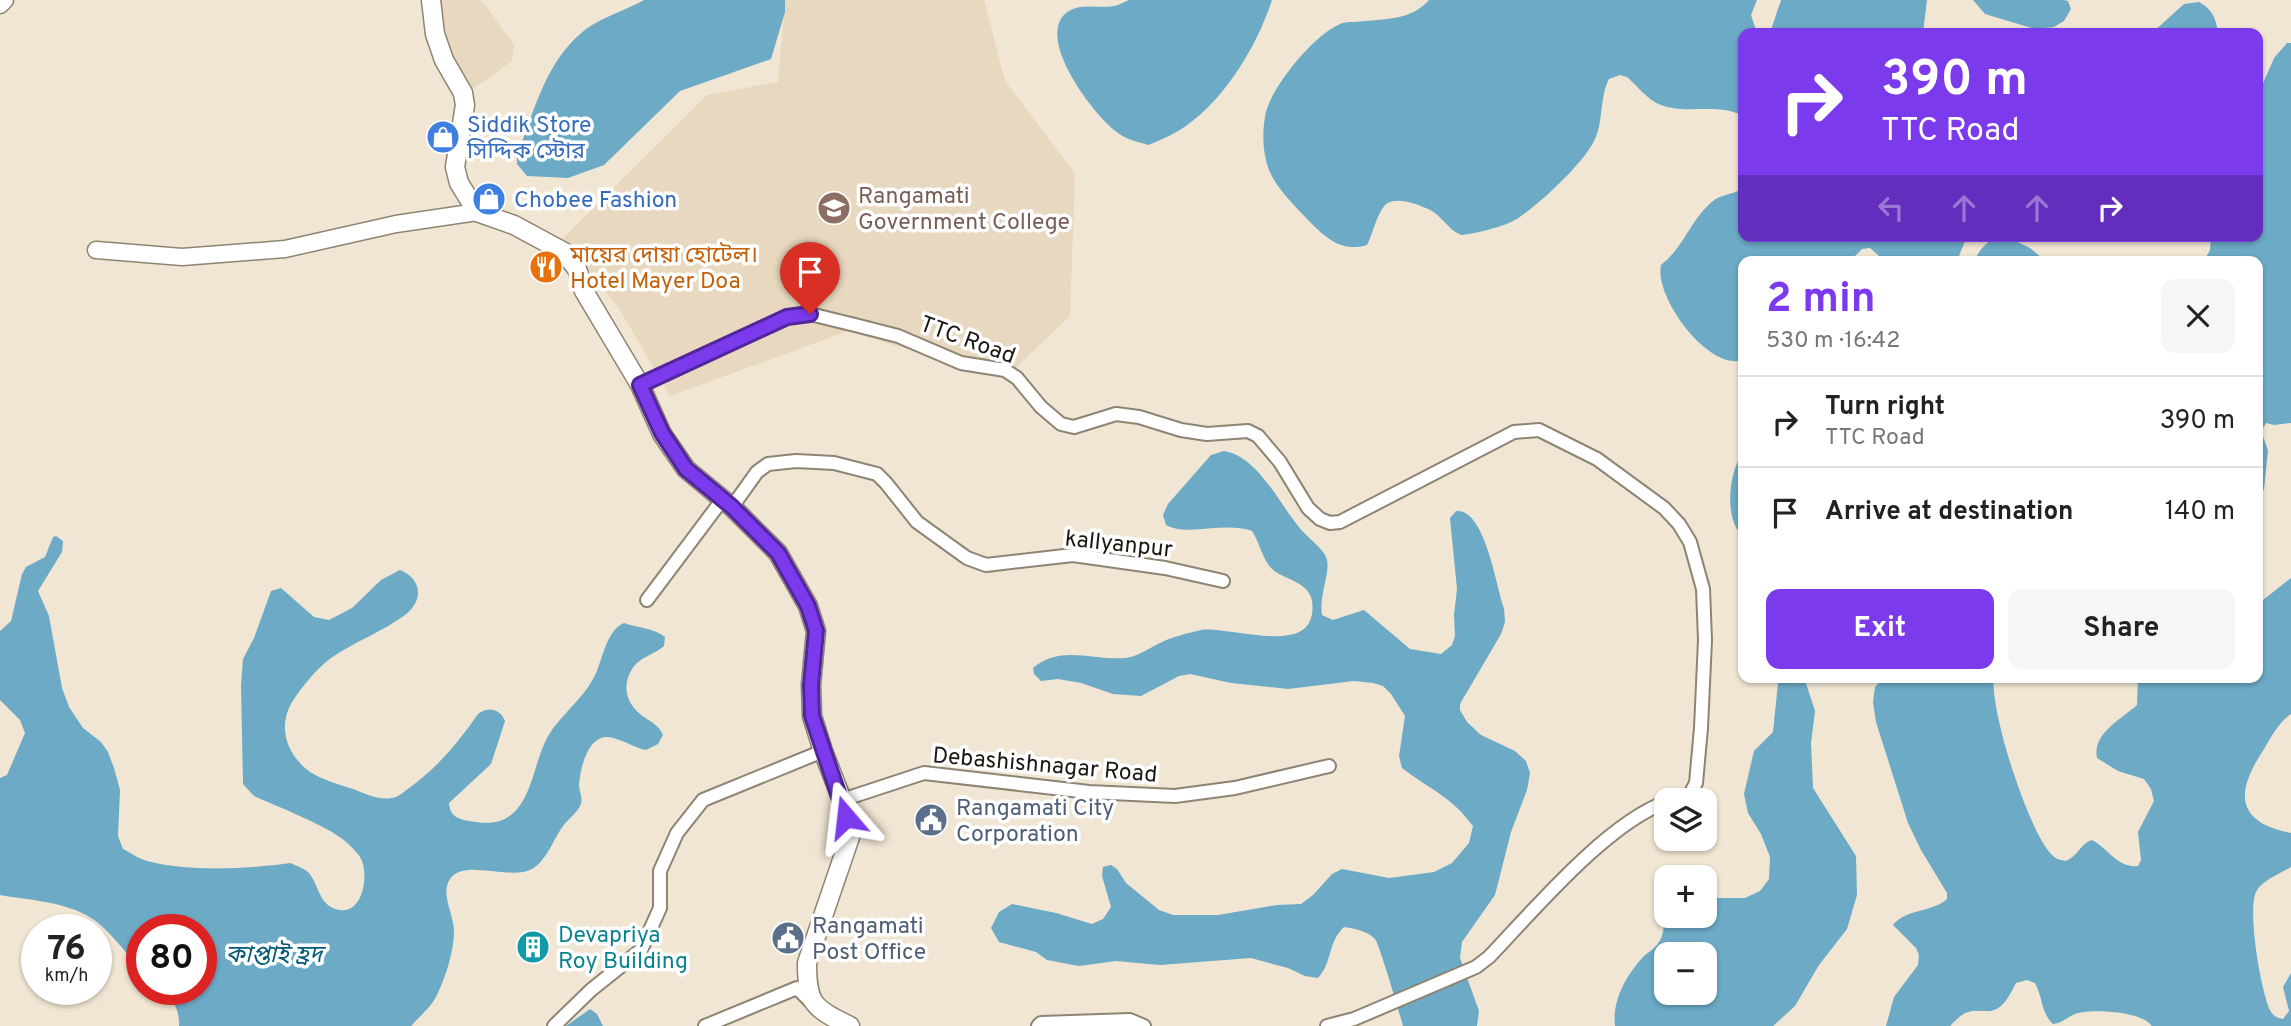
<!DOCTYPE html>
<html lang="en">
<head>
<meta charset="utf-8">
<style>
  :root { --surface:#fff; --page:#f6f6f6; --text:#222; --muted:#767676; --line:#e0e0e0; --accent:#7c3aed }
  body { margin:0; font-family:Overpass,"Noto Sans Bengali",sans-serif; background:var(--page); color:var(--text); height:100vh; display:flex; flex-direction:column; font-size:26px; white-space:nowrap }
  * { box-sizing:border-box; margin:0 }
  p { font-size:23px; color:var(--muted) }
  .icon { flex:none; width:38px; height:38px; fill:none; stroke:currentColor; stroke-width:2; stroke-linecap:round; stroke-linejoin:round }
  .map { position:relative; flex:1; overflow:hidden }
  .details { position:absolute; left:1738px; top:256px; width:525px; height:427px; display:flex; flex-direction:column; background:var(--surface); border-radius:14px; box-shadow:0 2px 5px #0004 }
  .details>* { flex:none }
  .banner { position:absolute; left:1738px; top:28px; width:525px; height:214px; border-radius:14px; box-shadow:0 2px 5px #0004; background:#7c3aed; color:#fff; overflow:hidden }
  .buttons { position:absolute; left:1654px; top:788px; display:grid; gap:14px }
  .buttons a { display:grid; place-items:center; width:63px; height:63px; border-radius:14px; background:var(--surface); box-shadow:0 2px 5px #0004; font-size:35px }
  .speed { position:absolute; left:21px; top:914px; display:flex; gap:14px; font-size:35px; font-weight:700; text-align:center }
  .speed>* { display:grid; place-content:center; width:91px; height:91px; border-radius:50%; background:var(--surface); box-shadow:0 2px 5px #0004; line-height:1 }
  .speed small { font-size:18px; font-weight:400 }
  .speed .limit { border:10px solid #d22; background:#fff; color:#111 }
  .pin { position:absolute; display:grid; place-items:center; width:60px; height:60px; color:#fff; margin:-72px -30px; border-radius:50% 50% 50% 0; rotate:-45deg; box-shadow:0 0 7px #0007 }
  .pin .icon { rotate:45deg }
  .me { position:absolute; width:77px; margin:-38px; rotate:343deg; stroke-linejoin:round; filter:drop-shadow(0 0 5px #0008) }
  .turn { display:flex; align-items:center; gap:24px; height:147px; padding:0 28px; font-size:32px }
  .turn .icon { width:91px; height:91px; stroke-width:2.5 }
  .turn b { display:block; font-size:49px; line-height:60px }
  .lanes { display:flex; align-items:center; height:66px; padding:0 28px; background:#0003; justify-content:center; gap:35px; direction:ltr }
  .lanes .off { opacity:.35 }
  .round { display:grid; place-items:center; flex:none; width:74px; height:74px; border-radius:14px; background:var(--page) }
  .summary { display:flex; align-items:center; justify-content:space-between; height:119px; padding:0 28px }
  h1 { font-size:42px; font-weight:700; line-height:52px; color:var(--accent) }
  .action { display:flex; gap:14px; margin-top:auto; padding:14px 28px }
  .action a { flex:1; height:80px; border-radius:14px; background:var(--accent); color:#fff; font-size:28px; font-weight:700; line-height:80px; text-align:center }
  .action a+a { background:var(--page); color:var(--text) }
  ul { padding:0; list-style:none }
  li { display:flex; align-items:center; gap:21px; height:91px; padding:0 28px; border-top:2px solid var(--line) }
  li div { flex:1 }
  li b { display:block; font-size:26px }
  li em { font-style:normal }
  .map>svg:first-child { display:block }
</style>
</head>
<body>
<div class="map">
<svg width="2291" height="1026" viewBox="0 0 2291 1026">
  <rect width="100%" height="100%" fill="#f1e6d3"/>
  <g fill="#e7d8bf">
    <polygon points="436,0 479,0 484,3 514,45 512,61 470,91 457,68 442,33"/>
    <polygon points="785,0 984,0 1005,81 1075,174 1070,316 1004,379 848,331 670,396 617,305 560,241 707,95 778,82"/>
  </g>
  <g fill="#6caac6" fill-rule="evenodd">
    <path d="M644 0H785V12L771 59 680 91 604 165 568 178 527 176 517 164V155C535 110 545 61 586 29 603 17 626 10 644 0Z"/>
    <path d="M1129 0H1272C1257 47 1221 106 1178 131 1168 137 1158 141 1148 145 1139 142 1125 139 1118 133 1095 117 1035 39 1066 13 1080 2 1098 9 1114 6 1119 5 1124 2 1129 0Z"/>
    <path d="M1429 0H1757L1751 15 1757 33H1743V116C1719 102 1687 115 1661 105 1649 101 1637 86 1627 77L1620 75 1609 79C1599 98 1604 122 1594 141 1583 164 1535 209 1513 221 1502 227 1474 234 1461 235 1449 230 1443 218 1432 211 1421 205 1395 195 1385 205 1376 215 1373 234 1367 245 1341 253 1325 237 1308 220 1294 205 1277 189 1269 170 1262 152 1262 130 1266 112 1273 85 1314 35 1340 24 1344 22 1351 22 1355 22 1382 19 1411 21 1429 0Z"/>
    <polygon points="1781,0 1927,0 1923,33 1770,33"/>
    <polygon points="1973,0 2064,0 2068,1 2071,9 2064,21 2054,27 2035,29 1985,14"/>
    <path d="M2199 2C2212 9 2216 18 2218 33H2152L2184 4Z"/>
    <polygon points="2287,43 2291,43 2291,423 2274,425 2266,423 2261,432 2268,450 2264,489 2258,500 2258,261 2204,261 2210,250 2211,236 2258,236 2258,95 2274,58"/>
    <path d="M1743 188V236H1967L1957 261H1885L1870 248 1862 249 1850 261H1743V357L1739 361C1705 366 1654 296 1661 265 1685 246 1690 220 1713 201 1721 194 1734 195 1743 188Z"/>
    <path d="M2005 236 2030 248 2046 261H1974C1981 247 1990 237 2005 236Z"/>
    <path d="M1224 451C1257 456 1279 503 1299 527 1306 537 1325 549 1327 560 1330 574 1319 594 1322 615L1333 620 1364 610 1410 649 1441 654 1452 645 1455 636 1454 615 1457 589 1450 518 1456 511C1485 508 1496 586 1504 608L1505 622 1501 634 1460 704V710L1467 722 1481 735 1515 751 1526 761 1530 773 1527 790 1511 832 1495 895 1462 942 1460 958 1479 1011 1477 1026H1403C1400 1015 1379 943 1375 939 1367 931 1356 929 1344 927 1327 943 1333 962 1318 978L1305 976 1288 968 1251 958 1160 965 1116 961 1079 966 1047 960 1036 952 999 942 991 928 999 912 1012 904 1056 913 1092 924 1103 919 1111 907 1102 876 1103 867 1111 865 1117 869 1126 883 1159 910 1173 915H1218L1277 905 1301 904 1313 895 1332 874 1342 869 1389 878 1434 872 1452 863 1469 843 1473 826C1451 796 1429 789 1402 768L1399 756 1405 716 1391 694 1383 686 1373 683 1354 681 1288 689 1231 683 1190 674 1179 676 1141 696 1113 694 1081 683 1058 679 1041 681 1034 674 1033 668C1060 644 1094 661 1126 658 1139 656 1149 648 1160 643 1172 637 1188 633 1201 630 1225 626 1302 653 1311 618 1313 612 1313 603 1311 597 1305 581 1283 579 1272 569 1262 559 1260 543 1252 531 1224 521 1187 537 1166 525L1163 515 1168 504 1211 455Z"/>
    <path d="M1743 454V536C1724 522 1728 470 1743 454Z"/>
    <path d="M56 536 63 541 62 552 38 591 49 616 62 688 69 707 83 728 101 742 108 752 114 768 120 790 118 836 123 849C131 853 139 859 147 861 189 872 247 869 290 863 297 866 304 868 309 873 318 884 319 902 333 908 361 920 369 880 362 861 360 855 351 846 345 841 326 825 278 807 254 796L243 784 241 685 243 659 254 638 271 591 281 588 314 617 329 620 352 608 381 580 400 570C422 579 424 600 405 615 382 632 354 642 331 658 316 669 302 687 292 702 277 727 287 755 310 772 321 779 337 784 350 788 364 793 380 802 396 797 400 795 405 791 409 788 437 768 458 743 478 714 489 706 500 709 505 721L491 764 449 803C450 819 462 820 476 822 534 831 529 765 550 733 564 712 586 696 596 673 603 657 607 630 624 623 638 628 654 628 665 637L664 646C656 653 644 656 636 664 624 677 623 696 635 709 644 720 658 722 663 735L658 744 646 750C634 748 612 733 601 738 586 744 580 770 579 785 579 792 584 798 580 806 577 813 568 819 563 826 553 840 547 860 532 869 509 881 464 858 450 879 440 894 454 914 454 931 454 952 445 979 436 997 430 1008 419 1017 411 1026H179C180 1011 173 999 163 989H201V929H142V969C123 952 109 927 86 915 60 901 28 900 0 895V778L7 775 25 733 20 720 0 700V631L11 621 22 574 26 567 45 557 53 537Z"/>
    <path d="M2291 578V714C2279 722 2271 737 2264 749 2236 791 2234 822 2291 833V867C2280 874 2262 880 2256 892 2247 911 2261 991 2270 1010 2272 1015 2277 1018 2283 1019L2289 1011 2283 987 2291 973V1026H2152C2141 1011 2095 1009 2078 1013 2068 1016 2063 1023 2053 1024 2041 1013 2043 998 2035 983L2027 980 2016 983C2009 996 2002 1013 1985 1011 1979 1011 1974 1010 1968 1012 1961 1014 1955 1021 1950 1026H1886L1894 997 1918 965 1919 955 1916 948 1893 925C1907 908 1931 913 1947 899V893L1921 850 1908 823 1876 722 1873 702 1875 687 1884 677H1994C1989 709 2029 833 2052 855 2056 859 2060 860 2066 861 2078 856 2080 844 2092 840 2109 849 2117 868 2138 866L2141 860 2138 832 2154 801 2151 789 2144 779 2118 771 2097 758C2092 733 2122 719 2137 705L2138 677H2258V604Z"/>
    <path d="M1782 677H1804L1815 711 1811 743 1813 788 1856 856 1857 895 1847 929 1819 965 1795 1006 1773 1026H1615C1612 1000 1626 976 1643 957 1648 952 1655 949 1659 942 1664 935 1663 925 1667 917L1704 915 1705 898H1745L1760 891 1769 879 1770 857 1761 834 1748 813 1744 794 1754 751 1773 732 1778 683ZM1666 954H1704V992H1666Z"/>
    <polygon points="590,1009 597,1014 603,1026 566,1026"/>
  </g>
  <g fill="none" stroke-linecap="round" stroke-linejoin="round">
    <defs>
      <g id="minor">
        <polyline points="640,385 787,317 810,314 859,326 898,336 961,363 1005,370 1017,378 1041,407 1061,424 1074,427 1116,414 1139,417 1181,430 1207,434 1248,431 1258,436 1280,462 1308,508 1320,519 1330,523 1340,522 1514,432 1539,430 1597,459 1664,508 1679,524 1690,542 1703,589 1705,640 1701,728 1696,783 1690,794 1673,800"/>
        <polyline points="732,507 757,472 768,464 796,461 834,463 877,474 886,483 917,522 967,558 986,565 1073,555 1165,568 1223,581"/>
        <polyline points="647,600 722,500"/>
        <polyline points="842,800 924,773 1089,792 1175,796 1235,788 1329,766"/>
        <polyline points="554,1026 591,990 641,950 660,908 660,871 677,833 703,800 823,751"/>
        <polyline points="705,1026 797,988 811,1002"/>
        <polyline points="1038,1026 1041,1023 1130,1020 1144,1026"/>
        <path d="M1327 1026 1354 1019 1476 967 1489 957C1534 910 1606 824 1666 802"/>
      </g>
      <g id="major">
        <polyline points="0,5 5,0"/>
        <polyline points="96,250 182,257 285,249 396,224 477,212"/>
      </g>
      <path id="highway" d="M431 0 435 34 444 60 463 93 465 105 455 167 459 183 477 212 514 225 564 252 577 269 584 291 640 385 662 434 686 469 732 507 778 553 808 606 816 631 811 685 812 716 823 751 842 800 851 834 807 963C807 1005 814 1008 850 1026"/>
    </defs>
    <use href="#minor" stroke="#8e8473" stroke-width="16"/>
    <use href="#major" stroke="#8e8473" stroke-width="19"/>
    <use href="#highway" stroke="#8e8473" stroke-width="21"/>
    <use href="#minor" stroke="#fff" stroke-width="12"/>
    <use href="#major" stroke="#fff" stroke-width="16"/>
    <use href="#highway" stroke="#fff" stroke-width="18"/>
  </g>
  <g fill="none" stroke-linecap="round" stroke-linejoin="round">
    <defs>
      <polyline id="route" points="810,314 787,317 640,385 662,433 686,469 732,507 778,553 808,606 816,631 811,685 812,716 846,817"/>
    </defs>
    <use href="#route" stroke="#51269a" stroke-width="18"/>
    <use href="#route" stroke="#7c3aed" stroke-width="12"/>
  </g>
  <defs>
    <symbol id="shop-disc" viewBox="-11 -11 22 22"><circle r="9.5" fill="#3f7fe0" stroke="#fff"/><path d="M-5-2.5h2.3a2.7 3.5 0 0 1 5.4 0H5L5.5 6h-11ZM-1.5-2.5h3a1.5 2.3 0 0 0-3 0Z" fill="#fff"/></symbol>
    <symbol id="university-disc" viewBox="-11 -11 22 22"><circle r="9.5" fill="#8d6e63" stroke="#fff"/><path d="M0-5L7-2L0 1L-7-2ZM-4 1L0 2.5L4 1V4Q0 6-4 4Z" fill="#fff"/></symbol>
    <symbol id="restaurant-disc" viewBox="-11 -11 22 22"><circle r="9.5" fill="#e8710a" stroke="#fff"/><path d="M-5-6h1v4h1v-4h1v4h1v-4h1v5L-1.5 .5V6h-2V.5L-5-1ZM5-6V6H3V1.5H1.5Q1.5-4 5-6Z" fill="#fff"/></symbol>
    <symbol id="civic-disc" viewBox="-11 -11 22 22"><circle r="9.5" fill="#5c6f8a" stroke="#fff"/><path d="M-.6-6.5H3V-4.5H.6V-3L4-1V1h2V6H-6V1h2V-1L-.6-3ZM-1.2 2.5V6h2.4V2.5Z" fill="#fff"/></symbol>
    <symbol id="building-disc" viewBox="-11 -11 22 22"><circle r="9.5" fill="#0f9aa8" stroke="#fff"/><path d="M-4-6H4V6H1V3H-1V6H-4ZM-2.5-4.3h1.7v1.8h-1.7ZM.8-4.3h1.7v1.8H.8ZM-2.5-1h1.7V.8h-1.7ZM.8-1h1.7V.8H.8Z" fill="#fff"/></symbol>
  </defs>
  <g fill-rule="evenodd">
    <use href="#shop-disc" x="424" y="118" width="38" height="38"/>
    <use href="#shop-disc" x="470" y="180" width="38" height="38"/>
    <use href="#university-disc" x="815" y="189" width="38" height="38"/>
    <use href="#restaurant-disc" x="527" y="248" width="38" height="38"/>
    <use href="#civic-disc" x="912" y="801" width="38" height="38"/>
    <use href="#civic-disc" x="769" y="919" width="38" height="38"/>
    <use href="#building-disc" x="514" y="928" width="38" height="38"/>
  </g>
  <g text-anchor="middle" stroke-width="7" stroke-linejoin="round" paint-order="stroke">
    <g font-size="23" fill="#366cbe" stroke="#fff" text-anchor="start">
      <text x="467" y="132">Siddik Store<tspan x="467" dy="26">সিদ্দিক স্টোর</tspan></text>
      <text x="514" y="207">Chobee Fashion</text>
    </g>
    <g font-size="23" fill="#785e54" stroke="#fff" text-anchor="start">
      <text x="858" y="203">Rangamati<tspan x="858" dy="26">Government College</tspan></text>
    </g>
    <g font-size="23" fill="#c56008" stroke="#fff" text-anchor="start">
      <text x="570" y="262">মায়ের দোয়া হোটেল।<tspan x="570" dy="26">Hotel Mayer Doa</tspan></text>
    </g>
    <g font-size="23" fill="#1b1711" stroke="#fff">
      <text transform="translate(968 339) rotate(20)" y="8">TTC Road</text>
      <text transform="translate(1119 543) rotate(6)" y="8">kallyanpur</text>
      <text transform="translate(1045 764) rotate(5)" y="8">Debashishnagar Road</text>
    </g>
    <g font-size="23" fill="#4e5e75" stroke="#fff" text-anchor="start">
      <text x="956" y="815">Rangamati City<tspan x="956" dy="26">Corporation</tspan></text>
      <text x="812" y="933">Rangamati<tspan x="812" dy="26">Post Office</tspan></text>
    </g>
    <g font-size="23" fill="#0d838f" stroke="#fff" text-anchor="start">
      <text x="558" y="942">Devapriya<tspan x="558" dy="26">Roy Building</tspan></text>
    </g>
    <g font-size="24" font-style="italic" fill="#035b77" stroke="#fff">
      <text x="274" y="962">কাপ্তাই হ্রদ</text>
    </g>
  </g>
</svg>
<div class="buttons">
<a><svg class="icon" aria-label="layers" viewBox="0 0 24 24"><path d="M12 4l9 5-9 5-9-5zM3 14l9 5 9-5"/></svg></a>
<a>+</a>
<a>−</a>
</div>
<div class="speed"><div>76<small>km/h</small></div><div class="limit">80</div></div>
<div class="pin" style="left:810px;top:314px;background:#d93025"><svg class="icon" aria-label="arrive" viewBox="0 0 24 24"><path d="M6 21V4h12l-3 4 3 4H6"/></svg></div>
<svg class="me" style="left:846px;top:817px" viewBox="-20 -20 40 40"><path d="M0-17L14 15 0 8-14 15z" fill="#7c3aed" stroke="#fff" stroke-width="4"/></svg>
<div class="banner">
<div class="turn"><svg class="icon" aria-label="right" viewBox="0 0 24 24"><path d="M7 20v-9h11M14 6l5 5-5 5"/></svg><div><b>390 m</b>TTC Road</div></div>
<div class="lanes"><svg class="icon off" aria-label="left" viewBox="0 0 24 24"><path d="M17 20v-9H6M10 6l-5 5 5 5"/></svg><svg class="icon off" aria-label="ahead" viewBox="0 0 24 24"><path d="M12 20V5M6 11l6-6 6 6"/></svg><svg class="icon off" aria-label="ahead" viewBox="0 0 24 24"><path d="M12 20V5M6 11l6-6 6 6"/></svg><svg class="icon" aria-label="right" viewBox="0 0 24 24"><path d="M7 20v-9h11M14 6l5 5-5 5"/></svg></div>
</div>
<section class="details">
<div class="summary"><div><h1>2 min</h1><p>530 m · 16:42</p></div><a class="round"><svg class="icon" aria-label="close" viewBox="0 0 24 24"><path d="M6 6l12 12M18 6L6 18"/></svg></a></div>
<ul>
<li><svg class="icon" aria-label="right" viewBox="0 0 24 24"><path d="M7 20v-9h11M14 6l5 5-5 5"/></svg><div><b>Turn right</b><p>TTC Road</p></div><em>390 m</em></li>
<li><svg class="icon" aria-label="arrive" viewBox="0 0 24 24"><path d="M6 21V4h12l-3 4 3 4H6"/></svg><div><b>Arrive at destination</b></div><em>140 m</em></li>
</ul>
<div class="action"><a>Exit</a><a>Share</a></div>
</section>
</div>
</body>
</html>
